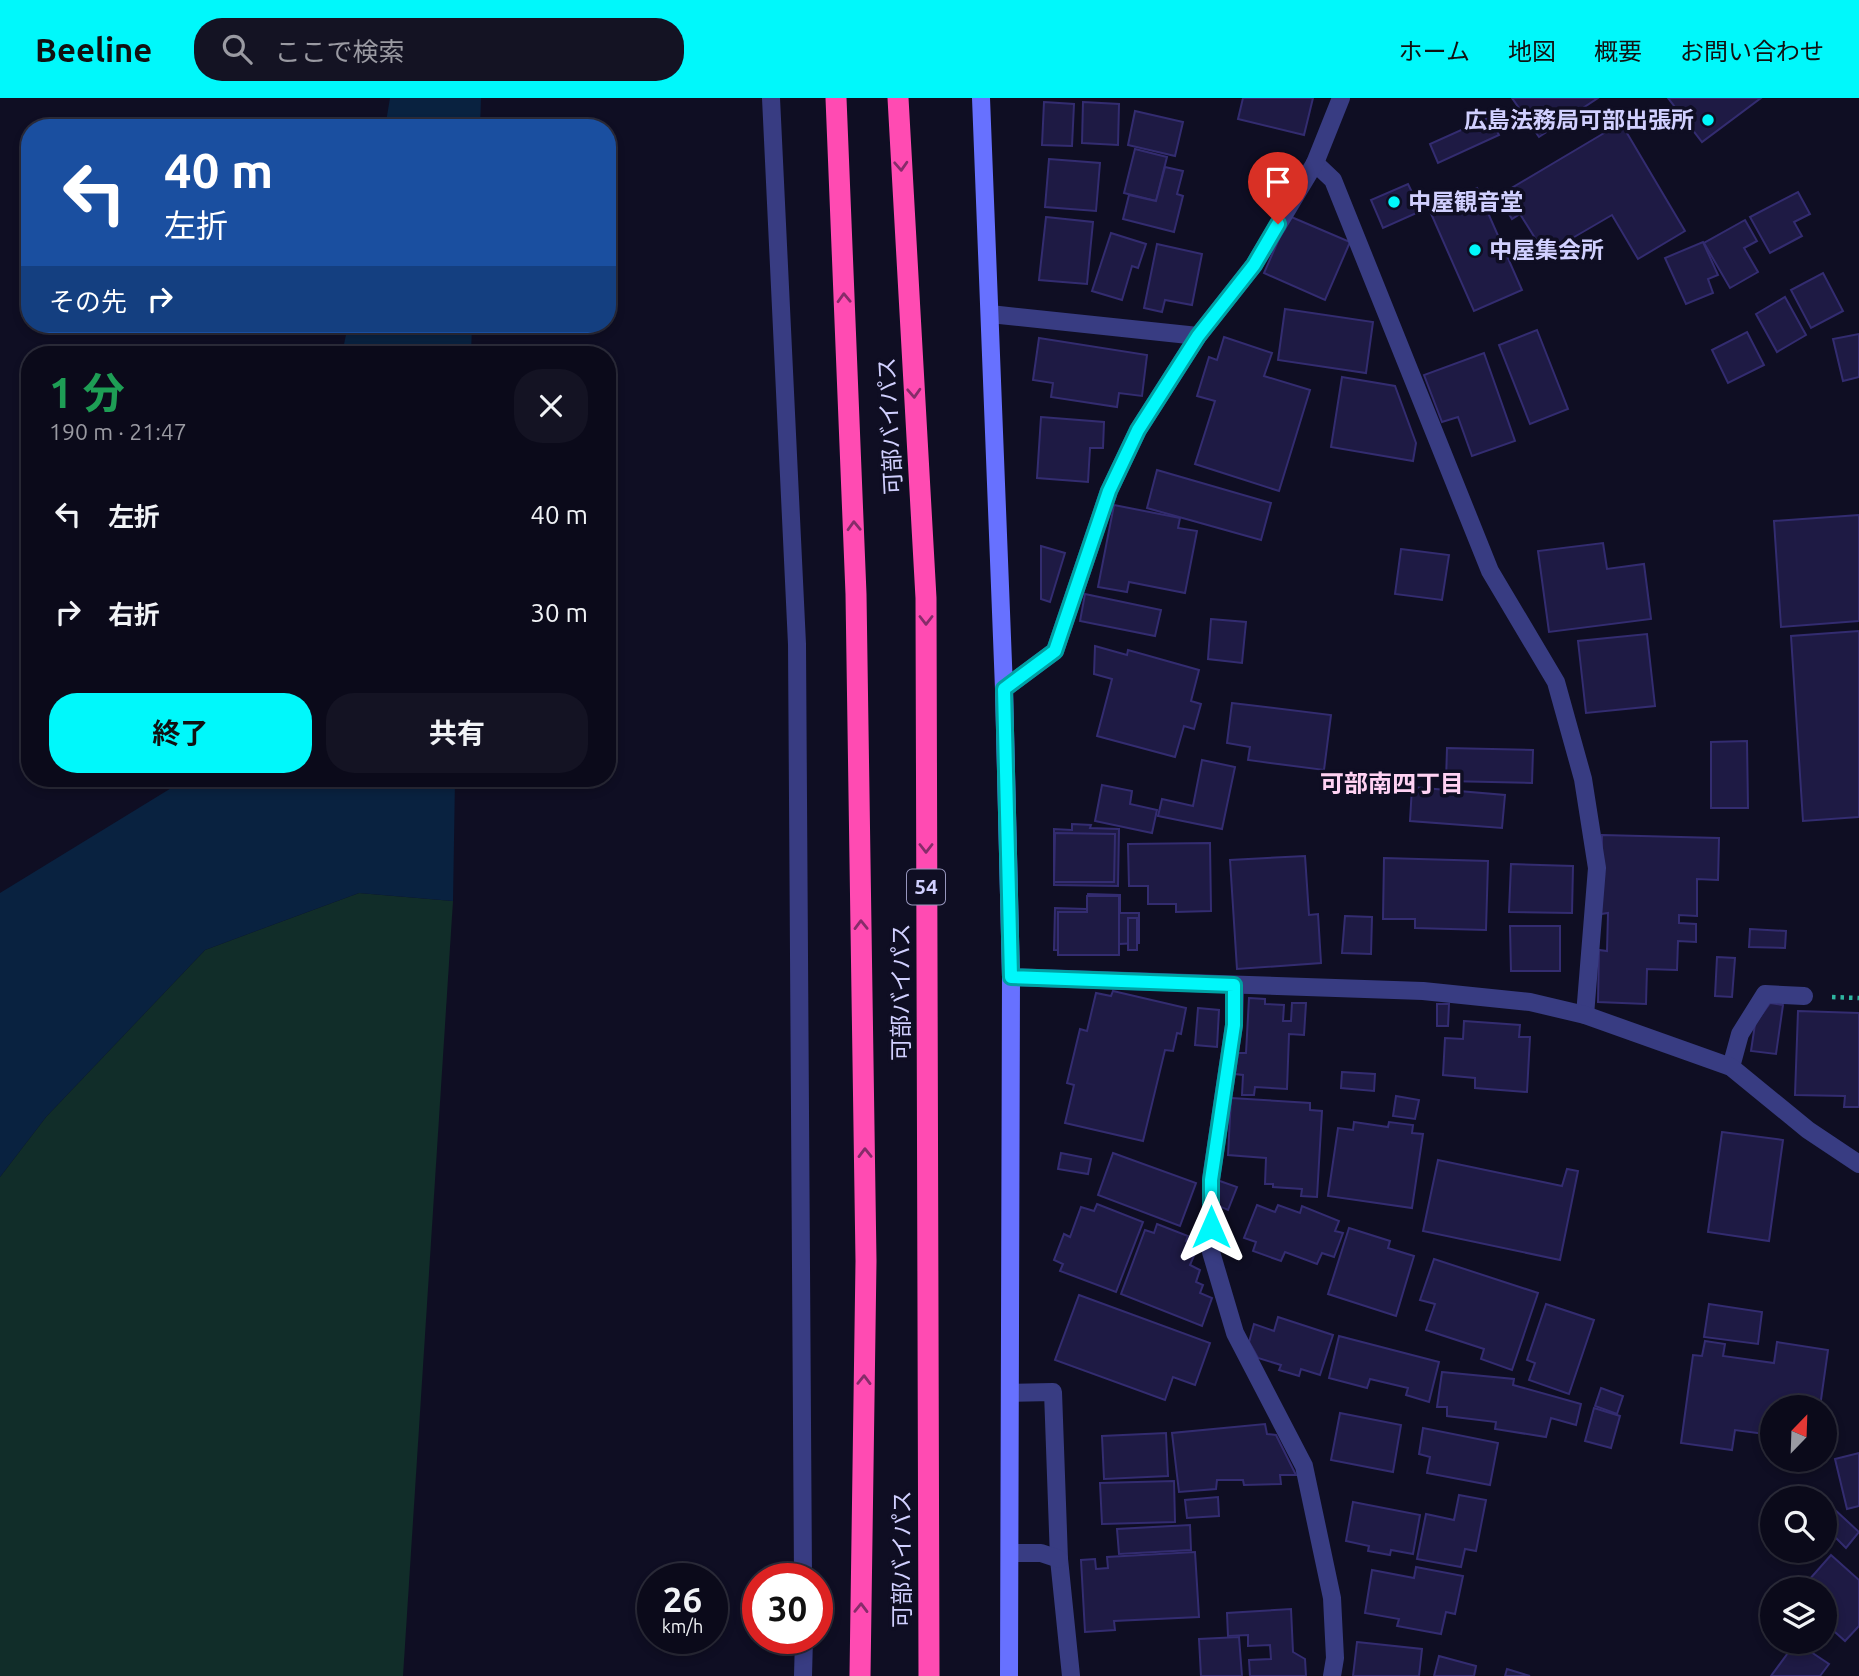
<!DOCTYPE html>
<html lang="ja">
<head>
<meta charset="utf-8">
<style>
  :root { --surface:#0b0a1a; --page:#141323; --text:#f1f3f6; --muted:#9a9aa2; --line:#2b2b39; --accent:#00f8fb }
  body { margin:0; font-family:Ubuntu,"Noto Sans JP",sans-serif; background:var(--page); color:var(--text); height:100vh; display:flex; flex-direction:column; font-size:26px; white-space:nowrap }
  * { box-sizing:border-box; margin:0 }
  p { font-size:23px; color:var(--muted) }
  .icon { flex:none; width:38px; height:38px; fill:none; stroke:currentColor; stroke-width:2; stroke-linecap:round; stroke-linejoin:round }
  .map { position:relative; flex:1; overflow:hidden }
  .sheet { position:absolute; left:21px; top:248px; width:595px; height:441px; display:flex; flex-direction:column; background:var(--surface); border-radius:28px; box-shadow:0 4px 10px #0003,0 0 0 2px var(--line) }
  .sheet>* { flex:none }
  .top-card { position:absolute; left:21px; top:21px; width:595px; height:214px; border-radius:28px; box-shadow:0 4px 10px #0003,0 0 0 2px var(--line); background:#1a4fa0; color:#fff; overflow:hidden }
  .needle { width:46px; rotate:23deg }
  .fabs { position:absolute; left:1760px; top:1297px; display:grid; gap:14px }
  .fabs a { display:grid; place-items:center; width:77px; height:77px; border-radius:50%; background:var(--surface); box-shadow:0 4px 10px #0003,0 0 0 2px var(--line); font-size:35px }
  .speed { position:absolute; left:637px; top:1465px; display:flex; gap:14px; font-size:35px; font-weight:700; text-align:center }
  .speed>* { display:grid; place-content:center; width:91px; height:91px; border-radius:50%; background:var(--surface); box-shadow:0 4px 10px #0003,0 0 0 2px var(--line); line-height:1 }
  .speed small { font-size:18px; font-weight:400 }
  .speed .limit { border:10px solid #d22; background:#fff; color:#111 }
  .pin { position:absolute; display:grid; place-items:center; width:60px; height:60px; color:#fff; margin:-72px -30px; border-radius:50% 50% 50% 0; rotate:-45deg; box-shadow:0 0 7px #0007 }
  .pin .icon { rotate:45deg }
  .me { position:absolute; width:77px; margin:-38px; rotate:0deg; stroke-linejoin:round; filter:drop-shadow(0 0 5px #0008) }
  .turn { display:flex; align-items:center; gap:24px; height:147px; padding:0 28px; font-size:32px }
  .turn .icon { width:91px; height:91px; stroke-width:2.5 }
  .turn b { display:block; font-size:49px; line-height:60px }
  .then { display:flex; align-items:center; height:66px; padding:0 28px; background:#0003; gap:14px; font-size:26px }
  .round { display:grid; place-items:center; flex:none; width:74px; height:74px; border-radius:28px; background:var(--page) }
  .headline { display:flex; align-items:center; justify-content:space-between; height:119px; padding:0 28px }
  h1 { font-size:42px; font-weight:700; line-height:52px; color:#1e9e55 }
  .primary-button { display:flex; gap:14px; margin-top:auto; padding:14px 28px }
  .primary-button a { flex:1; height:80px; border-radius:28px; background:var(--accent); color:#111; font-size:28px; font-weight:700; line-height:80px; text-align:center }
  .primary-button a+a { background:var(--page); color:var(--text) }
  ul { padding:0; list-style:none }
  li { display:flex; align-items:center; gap:21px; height:98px; padding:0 28px }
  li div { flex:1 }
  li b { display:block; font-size:26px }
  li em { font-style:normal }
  header { display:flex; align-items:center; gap:42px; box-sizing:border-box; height:98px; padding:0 35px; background:var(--accent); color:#111 }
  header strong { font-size:33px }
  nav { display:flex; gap:38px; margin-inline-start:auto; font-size:24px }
  .search { width:490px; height:63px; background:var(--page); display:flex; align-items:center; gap:18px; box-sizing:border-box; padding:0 24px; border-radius:28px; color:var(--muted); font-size:26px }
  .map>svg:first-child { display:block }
</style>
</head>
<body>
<header>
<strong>Beeline</strong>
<div class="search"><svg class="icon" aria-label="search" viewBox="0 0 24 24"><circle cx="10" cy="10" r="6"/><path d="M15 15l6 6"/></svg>ここで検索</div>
<nav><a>ホーム</a><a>地図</a><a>概要</a><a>お問い合わせ</a></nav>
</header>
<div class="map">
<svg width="1859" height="1578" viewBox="0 0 1859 1578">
  <rect width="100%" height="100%" fill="#0f0e23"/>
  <polygon fill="#112d29" points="359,795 453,803 403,1578 0,1578 0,1079 46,1019 205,852"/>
  <g fill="#092240">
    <polygon points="390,0 481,0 480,30 385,30"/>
    <polygon points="348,226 472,226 471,257 342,257"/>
    <polygon points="186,681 455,681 453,803 359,795 205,852 46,1019 0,1079 0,795"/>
  </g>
  <g fill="#1e1a44" stroke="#332c70" stroke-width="2">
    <polygon points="1243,0 1313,0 1304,37 1238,21"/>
    <polygon points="1512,0 1598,0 1539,39"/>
    <polygon points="1668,0 1761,0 1702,44"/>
    <polygon points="1044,4 1074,6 1072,48 1042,47"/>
    <polygon points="1083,4 1119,6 1118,47 1082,45"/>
    <polygon points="1135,13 1183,24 1175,58 1128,47"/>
    <polygon points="1490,19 1499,37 1438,65 1430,46"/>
    <polygon points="1621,25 1685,133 1638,161 1612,117 1545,156 1520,116 1512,121 1498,98"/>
    <polygon points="1135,51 1167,59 1156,103 1124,95"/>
    <polygon points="1049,61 1100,65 1096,113 1045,109"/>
    <polygon points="1165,69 1183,73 1177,96 1183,98 1174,134 1123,121 1129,97 1156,103"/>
    <polygon points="1408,86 1421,113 1383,130 1371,102"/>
    <polygon points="1477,90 1522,192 1474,213 1429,111"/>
    <polygon points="1798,94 1810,116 1794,124 1802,138 1770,155 1750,119"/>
    <polygon points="1289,118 1350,144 1325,202 1264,175"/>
    <polygon points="1046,119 1093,124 1087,186 1039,182"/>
    <polygon points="1745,122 1757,143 1744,150 1758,174 1730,190 1704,145"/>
    <polygon points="1111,135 1146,146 1138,170 1132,168 1122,202 1092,193"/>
    <polygon points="1703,144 1718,177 1708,181 1713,195 1686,206 1665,160"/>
    <polygon points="1157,146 1202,156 1192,207 1165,202 1162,214 1144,210"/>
    <polygon points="1823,175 1843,213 1811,230 1791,192"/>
    <polygon points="1785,199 1806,237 1777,254 1756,216"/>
    <polygon points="1285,211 1373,224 1366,275 1278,262"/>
    <polygon points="1537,232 1568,311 1530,326 1499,247"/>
    <polygon points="1747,234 1764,267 1728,285 1712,252"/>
    <polygon points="1859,236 1859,279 1843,283 1833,241"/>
    <polygon points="1224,239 1272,255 1264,278 1310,292 1279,393 1195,366 1215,303 1197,298 1209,259 1217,262"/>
    <polygon points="1039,240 1147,257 1142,298 1119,295 1117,309 1051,299 1053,285 1033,282"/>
    <polygon points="1484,255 1515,343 1472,358 1458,319 1442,324 1424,277"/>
    <polygon points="1342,279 1395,288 1416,345 1413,363 1331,349"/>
    <polygon points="1041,319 1104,324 1103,350 1090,350 1088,384 1037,380"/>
    <polygon points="1157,372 1271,405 1261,442 1147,410"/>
    <polygon points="1114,407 1180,420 1178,430 1197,433 1185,495 1129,484 1127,494 1098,489"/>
    <polygon points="1859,417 1859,523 1781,529 1774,423"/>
    <polygon points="1603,445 1607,471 1644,466 1651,521 1549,534 1538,453"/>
    <polygon points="1041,448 1065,455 1050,504 1041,501"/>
    <polygon points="1401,451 1449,457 1442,502 1395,496"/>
    <polygon points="1085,496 1161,512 1155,538 1080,523"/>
    <polygon points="1211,521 1246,524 1242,565 1208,561"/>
    <polygon points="1859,533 1859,719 1803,723 1791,538"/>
    <polygon points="1647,536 1655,608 1586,615 1578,543"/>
    <polygon points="1095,548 1127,557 1128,552 1199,572 1191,603 1201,606 1194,631 1184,628 1175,659 1097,638 1112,581 1094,576"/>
    <polygon points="1232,605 1331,617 1324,672 1248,662 1250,649 1227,645"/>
    <polygon points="1747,643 1748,710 1711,710 1711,644"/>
    <polygon points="1447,650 1533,652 1532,685 1446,683"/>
    <polygon points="1202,662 1235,669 1222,731 1158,718 1162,701 1193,708"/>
    <polygon points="1102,687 1132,693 1130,706 1157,712 1152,735 1095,723"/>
    <polygon points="1412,689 1505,697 1502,730 1410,723"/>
    <polygon points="1072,726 1091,727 1090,730 1119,731 1118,788 1054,787 1054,731 1072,732"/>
    <polygon points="1055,735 1115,736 1114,784 1054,784"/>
    <polygon points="1602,737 1719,740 1718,782 1697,781 1697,818 1679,817 1679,825 1696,826 1696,844 1678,843 1677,872 1647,871 1646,906 1598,904 1599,852 1607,853 1608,815 1601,816"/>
    <polygon points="1210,745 1211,813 1176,814 1176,806 1148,806 1148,788 1129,788 1128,746"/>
    <polygon points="1305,758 1309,817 1318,816 1321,865 1237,871 1230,762"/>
    <polygon points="1384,760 1488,763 1486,832 1415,830 1415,821 1383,821"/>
    <polygon points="1511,766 1573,768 1572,815 1509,814"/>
    <polygon points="1088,796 1120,797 1120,815 1139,815 1139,845 1119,846 1119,853 1054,852 1055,810 1087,811"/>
    <polygon points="1087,798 1119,798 1119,857 1058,857 1058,814 1087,814"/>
    <polygon points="1345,818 1372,819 1371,856 1342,855"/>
    <rect x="1128" y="820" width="9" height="32"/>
    <polygon points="1510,828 1560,828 1560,873 1511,873"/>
    <polygon points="1750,831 1786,833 1785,850 1749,849"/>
    <polygon points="1717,859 1735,860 1732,899 1715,898"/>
    <polygon points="1113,893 1186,910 1181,936 1177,935 1173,953 1165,952 1143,1043 1065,1025 1074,987 1067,985 1080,931 1087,933 1096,895 1111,898"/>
    <polygon points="1249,900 1265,901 1265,906 1284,907 1283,923 1291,923 1292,905 1306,905 1304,937 1289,936 1287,991 1255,989 1254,997 1242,997 1243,977 1235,976 1236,955 1246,955"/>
    <polygon points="1770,905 1783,907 1776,956 1751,953 1755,926"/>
    <polygon points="1437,906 1449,906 1448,928 1437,928"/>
    <polygon points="1198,910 1219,912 1217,949 1195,947"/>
    <polygon points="1798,913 1859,915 1859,1009 1844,1009 1845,998 1795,997"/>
    <polygon points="1464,923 1520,927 1519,939 1530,939 1527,994 1475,990 1475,980 1443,977 1445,940 1463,941"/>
    <polygon points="1342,974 1375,976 1374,993 1341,990"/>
    <polygon points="1396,998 1419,1002 1415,1021 1393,1018"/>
    <polygon points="1231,1000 1310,1005 1310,1012 1322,1013 1317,1099 1301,1098 1302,1091 1273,1089 1273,1086 1265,1086 1266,1060 1228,1057"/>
    <polygon points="1354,1024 1388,1029 1389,1024 1413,1027 1412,1035 1423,1036 1412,1110 1328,1098 1338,1030 1353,1032"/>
    <polygon points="1722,1034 1783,1042 1769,1143 1708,1134"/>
    <polygon points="1061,1055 1091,1061 1088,1076 1058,1071"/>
    <polygon points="1113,1055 1196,1085 1180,1128 1098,1097"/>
    <polygon points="1438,1062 1562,1088 1567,1071 1578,1073 1560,1162 1423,1133"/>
    <polygon points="1217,1082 1237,1089 1228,1112 1214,1106"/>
    <polygon points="1097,1106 1143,1124 1116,1194 1060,1173 1063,1166 1054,1162 1064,1136 1070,1139 1081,1109 1094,1113"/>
    <polygon points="1257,1107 1275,1114 1278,1107 1300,1115 1302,1108 1339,1123 1335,1133 1343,1135 1334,1159 1322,1155 1317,1166 1285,1154 1281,1163 1253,1153 1256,1144 1244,1140"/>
    <polygon points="1157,1126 1188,1138 1186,1143 1198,1148 1190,1167 1200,1172 1196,1184 1203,1187 1200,1195 1212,1200 1202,1228 1121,1196 1145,1132 1154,1135"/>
    <polygon points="1349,1130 1390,1143 1388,1150 1414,1158 1396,1218 1328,1196"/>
    <polygon points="1434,1161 1538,1195 1512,1272 1481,1261 1484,1251 1426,1232 1435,1206 1420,1202"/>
    <polygon points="1079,1197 1210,1245 1195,1287 1173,1279 1165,1302 1055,1262"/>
    <polygon points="1546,1206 1594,1222 1569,1296 1529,1282 1535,1265 1527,1262"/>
    <polygon points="1709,1206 1762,1214 1758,1246 1704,1239"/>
    <polygon points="1278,1219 1333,1237 1320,1277 1301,1271 1299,1278 1279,1272 1281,1267 1258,1260 1249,1244 1254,1226 1274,1233"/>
    <polygon points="1339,1238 1439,1264 1429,1304 1406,1297 1408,1290 1370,1281 1367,1290 1329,1280"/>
    <polygon points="1705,1243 1725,1246 1723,1258 1774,1265 1777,1244 1828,1252 1820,1309 1773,1309 1773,1337 1735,1332 1732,1352 1681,1345 1693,1257 1702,1258"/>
    <polygon points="1442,1274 1514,1281 1513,1287 1581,1306 1576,1327 1551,1320 1546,1339 1495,1331 1496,1324 1447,1318 1447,1309 1437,1309"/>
    <polygon points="1601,1290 1623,1298 1617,1316 1595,1308"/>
    <polygon points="1594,1310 1620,1318 1611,1350 1585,1343"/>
    <polygon points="1340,1315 1401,1327 1393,1374 1331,1362"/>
    <polygon points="1265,1326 1267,1336 1276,1337 1296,1377 1280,1377 1281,1386 1244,1387 1243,1382 1217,1382 1216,1391 1179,1394 1172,1335"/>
    <polygon points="1423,1330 1498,1345 1490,1387 1427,1375 1430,1359 1419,1356"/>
    <polygon points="1166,1335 1168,1378 1104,1381 1102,1338"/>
    <polygon points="1859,1355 1859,1408 1847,1411 1835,1361"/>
    <polygon points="1785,1362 1812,1362 1812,1365"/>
    <polygon points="1174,1383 1175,1424 1102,1426 1100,1385"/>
    <polygon points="1459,1397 1486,1402 1476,1453 1465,1451 1461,1469 1417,1461 1426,1416 1454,1422"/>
    <polygon points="1218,1399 1219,1418 1187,1420 1185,1402"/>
    <polygon points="1353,1404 1420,1417 1413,1456 1391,1452 1390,1457 1368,1453 1369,1448 1346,1443"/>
    <polygon points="1833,1410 1859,1434 1846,1450 1825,1429 1825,1418"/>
    <polygon points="1190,1427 1191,1452 1119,1456 1117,1431"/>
    <polygon points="1195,1454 1199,1519 1114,1523 1115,1532 1085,1534 1081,1462 1095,1461 1096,1471 1108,1470 1107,1459"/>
    <polygon points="1831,1457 1859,1482 1859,1528 1845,1543 1825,1525 1825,1491 1815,1491 1808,1483"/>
    <polygon points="1416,1469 1463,1478 1455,1516 1446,1514 1441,1536 1397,1528 1399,1521 1365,1515 1372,1472 1414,1480"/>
    <polygon points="1291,1511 1293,1554 1305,1561 1306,1578 1250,1578 1249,1562 1271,1561 1270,1547 1248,1548 1248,1537 1228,1538 1227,1515"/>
    <polygon points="1239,1539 1242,1578 1201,1578 1199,1541"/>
    <polygon points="1357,1544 1422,1551 1419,1578 1353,1578"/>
    <polygon points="1796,1544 1829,1566 1820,1578 1771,1578"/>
    <polygon points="1439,1558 1476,1568 1474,1578 1434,1578"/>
    <polygon points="1507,1571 1530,1578 1505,1578"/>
  </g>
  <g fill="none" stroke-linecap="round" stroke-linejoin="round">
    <polyline stroke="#2eb5a0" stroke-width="4.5" stroke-dasharray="3.5 5" stroke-linecap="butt" points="1832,899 1859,900"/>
    <g stroke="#383c82" stroke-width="18">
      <polyline points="771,0 797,546 803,1480"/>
      <polyline points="1731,969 1740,936 1765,896 1804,898"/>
      <polyline points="803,1578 804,1540"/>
    </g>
    <g stroke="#383c82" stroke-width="18">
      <polyline points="1315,65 1333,82 1490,473 1556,584 1583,681 1597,770 1585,917"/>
      <polyline points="990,216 1198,238"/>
      <polyline points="1004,591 1055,553 1109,393 1138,332 1198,238 1254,167 1315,65 1341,0"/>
      <polyline points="1011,879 1423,893 1530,904 1585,917 1731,969 1808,1032 1859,1066"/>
      <polyline points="1235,887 1234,927 1211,1081 1211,1154 1235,1235 1304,1368 1332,1500 1335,1560 1332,1578"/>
      <polyline points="1010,1295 1053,1294 1059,1461 1071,1578"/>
      <polyline points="1010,1455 1041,1455 1059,1461"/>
    </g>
    <polyline stroke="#6771ff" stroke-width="18" points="981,0 1004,591 1011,879 1009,1578"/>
    <g stroke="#ff4bb2" stroke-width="21">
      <polyline points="836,0 856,496 866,1163 860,1578"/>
      <polyline points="898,0 926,500 929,1578"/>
    </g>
  </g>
  <defs><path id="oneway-chevron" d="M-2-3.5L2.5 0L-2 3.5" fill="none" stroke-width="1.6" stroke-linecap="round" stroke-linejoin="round" transform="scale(1.75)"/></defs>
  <g stroke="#872c6a">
    <use href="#oneway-chevron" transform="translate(901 68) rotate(87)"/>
    <use href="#oneway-chevron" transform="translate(844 200) rotate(-92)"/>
    <use href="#oneway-chevron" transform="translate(914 295) rotate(87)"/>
    <use href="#oneway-chevron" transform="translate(854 428) rotate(-92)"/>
    <use href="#oneway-chevron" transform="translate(926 522) rotate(90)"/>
    <use href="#oneway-chevron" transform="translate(926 750) rotate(90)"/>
    <use href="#oneway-chevron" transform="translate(861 827) rotate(-91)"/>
    <use href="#oneway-chevron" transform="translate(865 1055) rotate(-91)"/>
    <use href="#oneway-chevron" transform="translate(864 1282) rotate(-89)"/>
    <use href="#oneway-chevron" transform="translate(861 1510) rotate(-89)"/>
  </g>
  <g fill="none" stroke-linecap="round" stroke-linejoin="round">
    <defs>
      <polyline id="route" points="1211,1129 1211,1082 1234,927 1234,887 1011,879 1004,591 1055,553 1109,393 1138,332 1198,238 1254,167 1278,126"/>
    </defs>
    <use href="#route" stroke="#00a1a3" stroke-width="18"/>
    <use href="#route" stroke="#00f8fb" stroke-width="12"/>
  </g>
  <g fill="#00f8fb" stroke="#0f0e23" stroke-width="2.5">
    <circle cx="1708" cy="22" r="7"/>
    <circle cx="1394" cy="104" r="7"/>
    <circle cx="1475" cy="152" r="7"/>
  </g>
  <g text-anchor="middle" stroke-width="7" stroke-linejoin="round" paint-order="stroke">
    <rect fill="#0f0e23" stroke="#9796bd" stroke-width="2" x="907" y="771.5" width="38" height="35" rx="5"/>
    <g font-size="21" font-weight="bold" fill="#d1d0ff">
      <text x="926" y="796">54</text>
    </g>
    <g font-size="23" font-weight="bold" fill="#d1d0ff" stroke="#0f0e23" text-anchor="start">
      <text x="1694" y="30" text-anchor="end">広島法務局可部出張所</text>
      <text x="1408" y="112">中屋観音堂</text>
      <text x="1489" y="160">中屋集会所</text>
    </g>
    <g font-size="23" fill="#d1d0ff" stroke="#0f0e23">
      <text transform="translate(890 328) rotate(-93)" y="8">可部バイパス</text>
      <text transform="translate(901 894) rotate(-90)" y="8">可部バイパス</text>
      <text transform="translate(902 1461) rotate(-90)" y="8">可部バイパス</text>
    </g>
    <g font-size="24" font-weight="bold" fill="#ffd2f3" stroke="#0f0e23">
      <text x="1392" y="694">可部南四丁目</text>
    </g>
  </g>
</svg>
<div class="fabs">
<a><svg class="needle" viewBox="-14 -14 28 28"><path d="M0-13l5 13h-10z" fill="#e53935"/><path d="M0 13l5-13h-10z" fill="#9a9aa2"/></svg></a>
<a><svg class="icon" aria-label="search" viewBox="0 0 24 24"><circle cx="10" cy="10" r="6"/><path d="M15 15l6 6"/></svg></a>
<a><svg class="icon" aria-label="layers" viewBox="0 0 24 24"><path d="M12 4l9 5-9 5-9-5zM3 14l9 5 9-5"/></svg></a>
</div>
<div class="speed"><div>26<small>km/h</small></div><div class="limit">30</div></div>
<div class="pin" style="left:1278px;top:126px;background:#d93025"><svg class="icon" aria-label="arrive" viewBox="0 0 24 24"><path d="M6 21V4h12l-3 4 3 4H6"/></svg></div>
<svg class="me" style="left:1211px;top:1129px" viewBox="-20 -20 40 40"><path d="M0-17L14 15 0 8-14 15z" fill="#00f8fb" stroke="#fff" stroke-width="4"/></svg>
<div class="top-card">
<div class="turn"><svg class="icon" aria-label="left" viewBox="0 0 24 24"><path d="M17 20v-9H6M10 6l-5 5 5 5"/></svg><div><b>40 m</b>左折</div></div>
<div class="then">その先<svg class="icon" aria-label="right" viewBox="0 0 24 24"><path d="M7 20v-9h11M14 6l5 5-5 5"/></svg></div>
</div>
<section class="sheet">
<div class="headline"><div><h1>1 分</h1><p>190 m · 21:47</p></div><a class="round"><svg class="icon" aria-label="close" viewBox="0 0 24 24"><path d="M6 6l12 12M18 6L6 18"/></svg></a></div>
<ul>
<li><svg class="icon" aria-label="left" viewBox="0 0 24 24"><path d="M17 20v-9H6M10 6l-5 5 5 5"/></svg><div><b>左折</b></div><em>40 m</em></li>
<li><svg class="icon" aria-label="right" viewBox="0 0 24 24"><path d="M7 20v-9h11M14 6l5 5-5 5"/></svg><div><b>右折</b></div><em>30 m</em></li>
</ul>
<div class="primary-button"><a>終了</a><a>共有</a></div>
</section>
</div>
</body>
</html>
